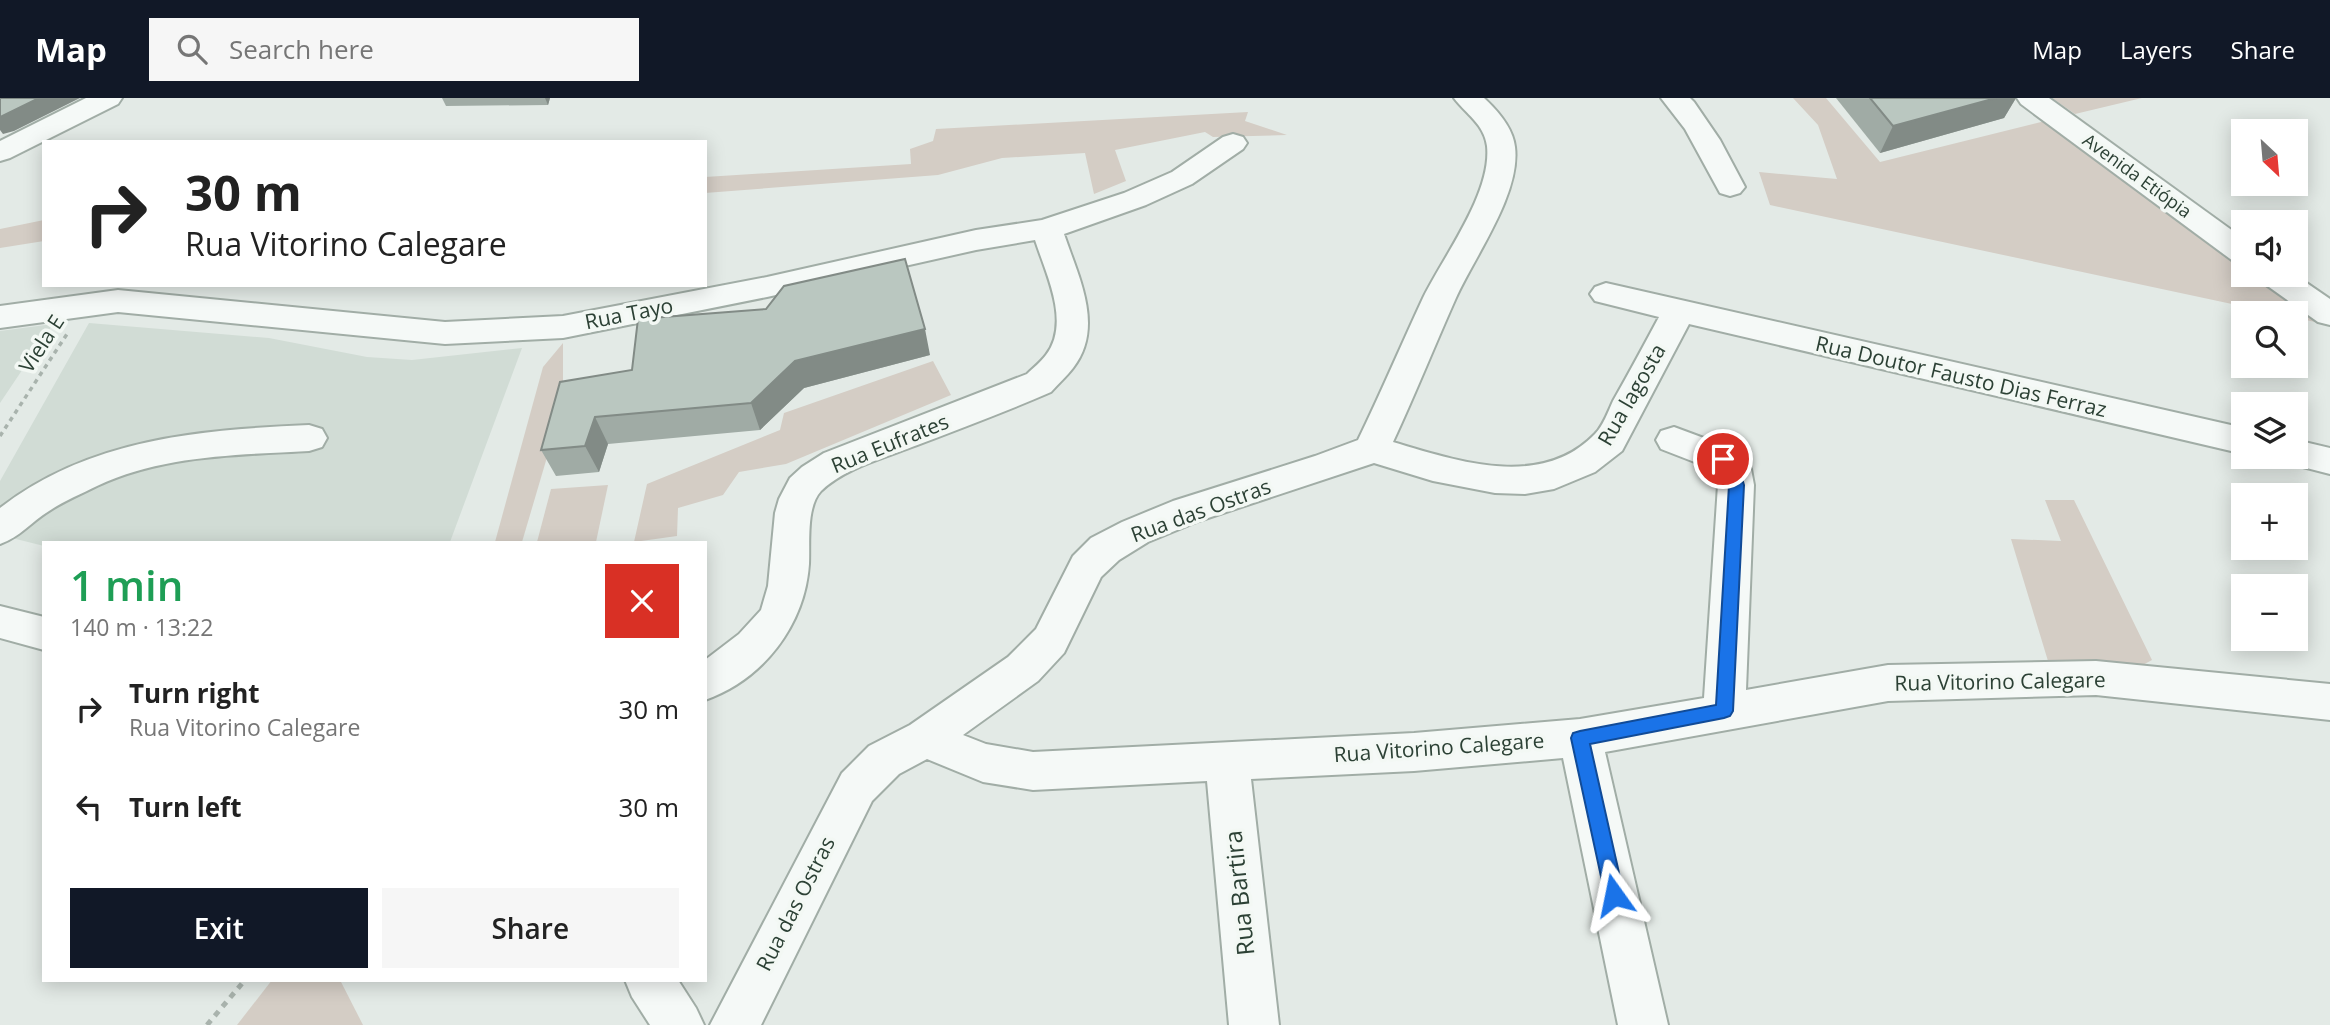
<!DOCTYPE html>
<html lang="en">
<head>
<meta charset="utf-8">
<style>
  :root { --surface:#fff; --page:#f6f6f6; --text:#222; --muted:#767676; --accent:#111827 }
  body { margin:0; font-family:"Open Sans",sans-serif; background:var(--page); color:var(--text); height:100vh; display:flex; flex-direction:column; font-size:26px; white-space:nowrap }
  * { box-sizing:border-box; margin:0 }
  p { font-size:23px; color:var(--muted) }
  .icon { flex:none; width:38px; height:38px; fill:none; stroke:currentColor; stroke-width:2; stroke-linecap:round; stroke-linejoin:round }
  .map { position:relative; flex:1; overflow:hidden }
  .side { position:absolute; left:42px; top:443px; width:665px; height:441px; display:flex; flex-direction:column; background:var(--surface); border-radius:0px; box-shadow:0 4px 18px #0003 }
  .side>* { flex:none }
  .top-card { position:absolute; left:42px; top:42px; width:665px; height:147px; border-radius:0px; box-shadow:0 4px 18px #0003; background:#fff; color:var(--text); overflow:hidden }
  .needle { width:46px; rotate:154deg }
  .controls { position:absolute; left:2231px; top:21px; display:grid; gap:14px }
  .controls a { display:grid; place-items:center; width:77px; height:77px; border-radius:0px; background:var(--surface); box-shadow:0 4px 18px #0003; font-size:35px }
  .pin { position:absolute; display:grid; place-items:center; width:60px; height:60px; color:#fff; margin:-30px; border:4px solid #fff; border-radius:50%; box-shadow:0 2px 7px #0007 }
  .me { position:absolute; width:77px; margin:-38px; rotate:348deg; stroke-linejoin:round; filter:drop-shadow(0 0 5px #0008) }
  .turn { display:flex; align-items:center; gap:24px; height:147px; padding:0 28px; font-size:32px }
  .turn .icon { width:91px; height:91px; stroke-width:2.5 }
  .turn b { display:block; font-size:49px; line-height:60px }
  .round { display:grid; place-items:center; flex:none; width:74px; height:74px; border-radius:0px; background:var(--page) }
  .head { display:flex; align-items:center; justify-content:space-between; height:119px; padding:0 28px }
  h1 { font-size:42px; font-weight:600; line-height:52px; color:#1e9e55 }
  .primary-button { display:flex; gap:14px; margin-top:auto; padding:14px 28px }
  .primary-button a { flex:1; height:80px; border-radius:0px; background:var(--accent); color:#fff; font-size:28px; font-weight:600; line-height:80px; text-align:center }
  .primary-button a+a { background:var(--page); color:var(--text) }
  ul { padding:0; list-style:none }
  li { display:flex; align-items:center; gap:21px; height:98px; padding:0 28px }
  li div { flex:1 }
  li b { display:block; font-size:26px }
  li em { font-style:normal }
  header { display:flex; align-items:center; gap:42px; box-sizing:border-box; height:98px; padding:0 35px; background:var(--accent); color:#fff }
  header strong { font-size:33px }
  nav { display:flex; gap:38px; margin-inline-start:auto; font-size:24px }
  .search { width:490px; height:63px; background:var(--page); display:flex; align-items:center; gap:18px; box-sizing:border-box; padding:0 24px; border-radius:0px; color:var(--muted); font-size:26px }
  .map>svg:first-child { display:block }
</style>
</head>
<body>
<header>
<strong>Map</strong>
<div class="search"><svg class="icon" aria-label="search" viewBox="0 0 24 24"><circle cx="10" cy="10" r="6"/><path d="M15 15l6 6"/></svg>Search here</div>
<nav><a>Map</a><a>Layers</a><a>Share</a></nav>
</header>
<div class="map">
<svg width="2330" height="927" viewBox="0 0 2330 927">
  <rect width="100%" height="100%" fill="#e3eae6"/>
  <g fill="#d1dcd5">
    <polygon points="89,225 269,240 367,259 412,262 522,250 450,444 44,444 44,448 0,437 0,383"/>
    <polygon points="53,226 0,305 0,233"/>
  </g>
  <g fill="#d4cdc5">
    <polygon points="1793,0 1826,0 1880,64 2049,22 2243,169 2244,177 2254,177 2320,225 2296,220 2296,215 2274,215 1770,107 1759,74 1837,81 1818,27"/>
    <polygon points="2052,0 2142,0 2075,16"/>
    <polygon points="1248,14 1245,23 1287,37 1213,39 1205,34 1115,52 1126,83 1094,96 1085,55 1002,60 938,77 705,95 705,79 911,66 910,51 933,43 936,31"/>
    <polygon points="44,122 44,143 0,150 0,131"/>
    <polygon points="563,245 563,305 522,444 495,444 543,269"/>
    <polygon points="933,263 951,297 786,366 739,374 723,397 678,410 677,438 634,444 647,386 780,332 784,315"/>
    <polygon points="608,387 596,444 537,444 551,391"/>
    <polygon points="2045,402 2074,402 2152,562 2139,569 2048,563 2011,441 2061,443"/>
    <polygon points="272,882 340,882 363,927 237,927"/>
  </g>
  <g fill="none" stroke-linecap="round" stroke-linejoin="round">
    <defs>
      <g id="minor">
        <polygon points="86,0 122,0 118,6 10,60 0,63 0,43"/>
        <path d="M1454 0H1484C1498 13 1513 30 1515 49 1521 96 1474 159 1455 202 1434 249 1415 297 1393 344 1457 363 1541 392 1595 336 1603 328 1608 314 1613 303 1629 275 1644 247 1659 219L1595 203 1590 196 1595 189 1606 185 2244 330V356L1689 226 1622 353 1595 374 1554 391 1525 396 1495 395 1433 383 1374 365 1199 423 1148 444 1119 462 1101 479 1064 555 1038 583 963 637 986 646 1033 654 1414 635 1580 621 1704 600 1718 387 1716 376 1710 370 1661 351 1656 342 1661 333 1674 329 1736 352 1751 371 1754 387 1746 592 1888 567 2096 563 2330 586V622L2096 597 1888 603 1605 654 1668 927H1618L1563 660 1414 673 1251 681 1279 927H1229L1207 683 1033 692 983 684 927 661 899 676 872 703 761 927H710L842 675 869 648 910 627 1008 559 1036 531 1073 458 1091 440 1122 424 1173 403 1315 358 1358 342C1381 295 1401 247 1423 200 1443 159 1492 95 1487 48 1484 26 1466 16 1454 0Z"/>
        <polygon points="1661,0 1690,0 1694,4 1720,42 1745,89 1740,95 1730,98 1720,95 1685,31"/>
        <polygon points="2017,0 2049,0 2244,141 2244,166 2233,163 2021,6"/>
        <path d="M1233 36 1243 39 1247 45 1243 51 1192 86 1146 107 1064 136C1078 178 1105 229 1073 270 1067 278 1058 286 1051 294 1005 314 959 331 912 349 882 361 845 370 821 393 806 409 810 445 809 466 805 527 763 582 705 602V562L739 536 761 512 768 488 775 415 779 401 790 380 802 369 824 355 1027 276C1033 270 1041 264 1046 257 1071 225 1046 176 1035 142L976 152 767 199 563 240 445 246 118 214 0 230V208L118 192 445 224 563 218 767 179 976 132 1042 122 1124 95 1172 74 1223 39Z"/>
        <polygon points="2257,177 2295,177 2330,201 2330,227 2318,224 2262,184"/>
        <path d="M309 327 322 331 327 340 322 349 309 353C237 357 163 357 97 388 81 396 64 403 49 413 31 424 20 439 0 446V410C90 340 200 332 309 327Z"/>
        <polygon points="2296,342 2330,350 2330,376 2283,364 2280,359 2296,359"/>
        <polygon points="0,508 44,519 44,552 0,540"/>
        <polygon points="625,882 678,882 696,910 704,927 650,927 632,899"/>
      </g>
    </defs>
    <use href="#minor" stroke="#a1ada6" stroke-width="4"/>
    <polyline stroke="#a9b3ad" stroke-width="3.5" stroke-dasharray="4.5 4.5" stroke-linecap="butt" points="0,338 67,236"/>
    <polyline stroke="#a9b3ad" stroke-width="5" stroke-dasharray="6 6" stroke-linecap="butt" points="207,927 245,882"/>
    <use href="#minor" fill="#f5f9f7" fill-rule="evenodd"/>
  </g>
  <g fill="#a0aba5">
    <polygon points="442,0 550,0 548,7 446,8"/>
    <polygon points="1836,0 2016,0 2004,20 1880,55"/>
    <polygon points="930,257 804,290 760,332 608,346 599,374 556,378 541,352 560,284"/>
  </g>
  <g fill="#828b86">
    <polygon points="39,0 80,0 14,33 3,36 0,32 0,19"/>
    <polygon points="545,0 550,0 548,7"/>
    <polygon points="1996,0 2016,0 2004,20 1880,55 1893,28"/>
    <polygon points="925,231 930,257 804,290 760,332 751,305 795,263"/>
    <polygon points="595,319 608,346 599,374 585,348"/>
  </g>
  <g fill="#bac7c0" stroke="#828b86" stroke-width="2">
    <polygon points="0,0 39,0 0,19"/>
    <polygon points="1870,0 1996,0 1893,28"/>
    <polygon points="905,161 925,231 795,263 751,305 595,319 585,348 541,352 560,284 632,272 638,221 766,211 784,188"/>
  </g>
  <polygon fill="#1a73e8" stroke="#114b97" stroke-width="2" points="1723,355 1738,367 1744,387 1733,613 1730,618 1724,620 1590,646 1624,797 1621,803 1614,806 1608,803 1605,797 1571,640 1573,635 1580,633 1716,607 1729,387 1726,373 1715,361"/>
  <g text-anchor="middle" stroke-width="7" stroke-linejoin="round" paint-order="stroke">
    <g font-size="18" fill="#2c4135" stroke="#f3f8f4">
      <text transform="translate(2137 78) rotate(36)" y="6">Avenida Etiópia</text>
    </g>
    <g font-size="21" fill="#2c4135" stroke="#f3f8f4">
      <text transform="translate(629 216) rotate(-11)" y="7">Rua Tayo</text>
      <text transform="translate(42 246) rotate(-57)" y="7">Viela E</text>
      <text transform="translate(1961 279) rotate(13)" y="7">Rua Doutor Fausto Dias Ferraz</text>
      <text transform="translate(1632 297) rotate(-60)" y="7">Rua lagosta</text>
      <text transform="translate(890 346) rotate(-22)" y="7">Rua Eufrates</text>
      <text transform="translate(1201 413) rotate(-20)" y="7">Rua das Ostras</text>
      <text transform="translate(2000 584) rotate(-1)" y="7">Rua Vitorino Calegare</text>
      <text transform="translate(1439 650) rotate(-4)" y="7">Rua Vitorino Calegare</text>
      <text transform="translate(796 806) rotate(-63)" y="7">Rua das Ostras</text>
    </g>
    <g font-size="24" fill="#2c4135" stroke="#f3f8f4">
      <text transform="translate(1240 795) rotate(-96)" y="8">Rua Bartira</text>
    </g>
  </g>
</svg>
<div class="controls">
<a><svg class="needle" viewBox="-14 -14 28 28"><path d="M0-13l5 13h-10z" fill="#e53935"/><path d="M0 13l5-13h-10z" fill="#767676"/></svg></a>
<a><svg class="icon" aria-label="sound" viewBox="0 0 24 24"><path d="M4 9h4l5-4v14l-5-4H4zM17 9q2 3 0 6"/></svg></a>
<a><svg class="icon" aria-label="search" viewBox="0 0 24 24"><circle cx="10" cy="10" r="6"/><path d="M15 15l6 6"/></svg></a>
<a><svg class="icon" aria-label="layers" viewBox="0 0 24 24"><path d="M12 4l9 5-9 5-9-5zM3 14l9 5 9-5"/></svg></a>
<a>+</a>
<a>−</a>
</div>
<div class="pin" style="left:1723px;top:361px;background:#d93025"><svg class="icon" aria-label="arrive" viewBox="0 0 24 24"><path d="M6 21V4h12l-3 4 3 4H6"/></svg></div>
<svg class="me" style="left:1614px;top:797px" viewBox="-20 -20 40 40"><path d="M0-17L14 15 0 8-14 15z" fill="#1a73e8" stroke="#fff" stroke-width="4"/></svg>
<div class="top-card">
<div class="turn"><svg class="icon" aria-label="right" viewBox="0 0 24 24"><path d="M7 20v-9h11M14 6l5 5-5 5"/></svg><div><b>30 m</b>Rua Vitorino Calegare</div></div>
</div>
<section class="side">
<div class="head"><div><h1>1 min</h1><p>140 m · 13:22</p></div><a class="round" style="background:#d93025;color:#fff"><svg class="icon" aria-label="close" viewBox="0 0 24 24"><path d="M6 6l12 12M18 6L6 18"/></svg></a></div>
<ul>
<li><svg class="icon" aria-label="right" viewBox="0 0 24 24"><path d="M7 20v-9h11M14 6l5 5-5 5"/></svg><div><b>Turn right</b><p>Rua Vitorino Calegare</p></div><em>30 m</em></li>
<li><svg class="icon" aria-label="left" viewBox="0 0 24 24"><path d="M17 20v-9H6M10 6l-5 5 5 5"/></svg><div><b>Turn left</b></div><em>30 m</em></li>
</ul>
<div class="primary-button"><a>Exit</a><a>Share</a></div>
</section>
</div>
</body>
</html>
